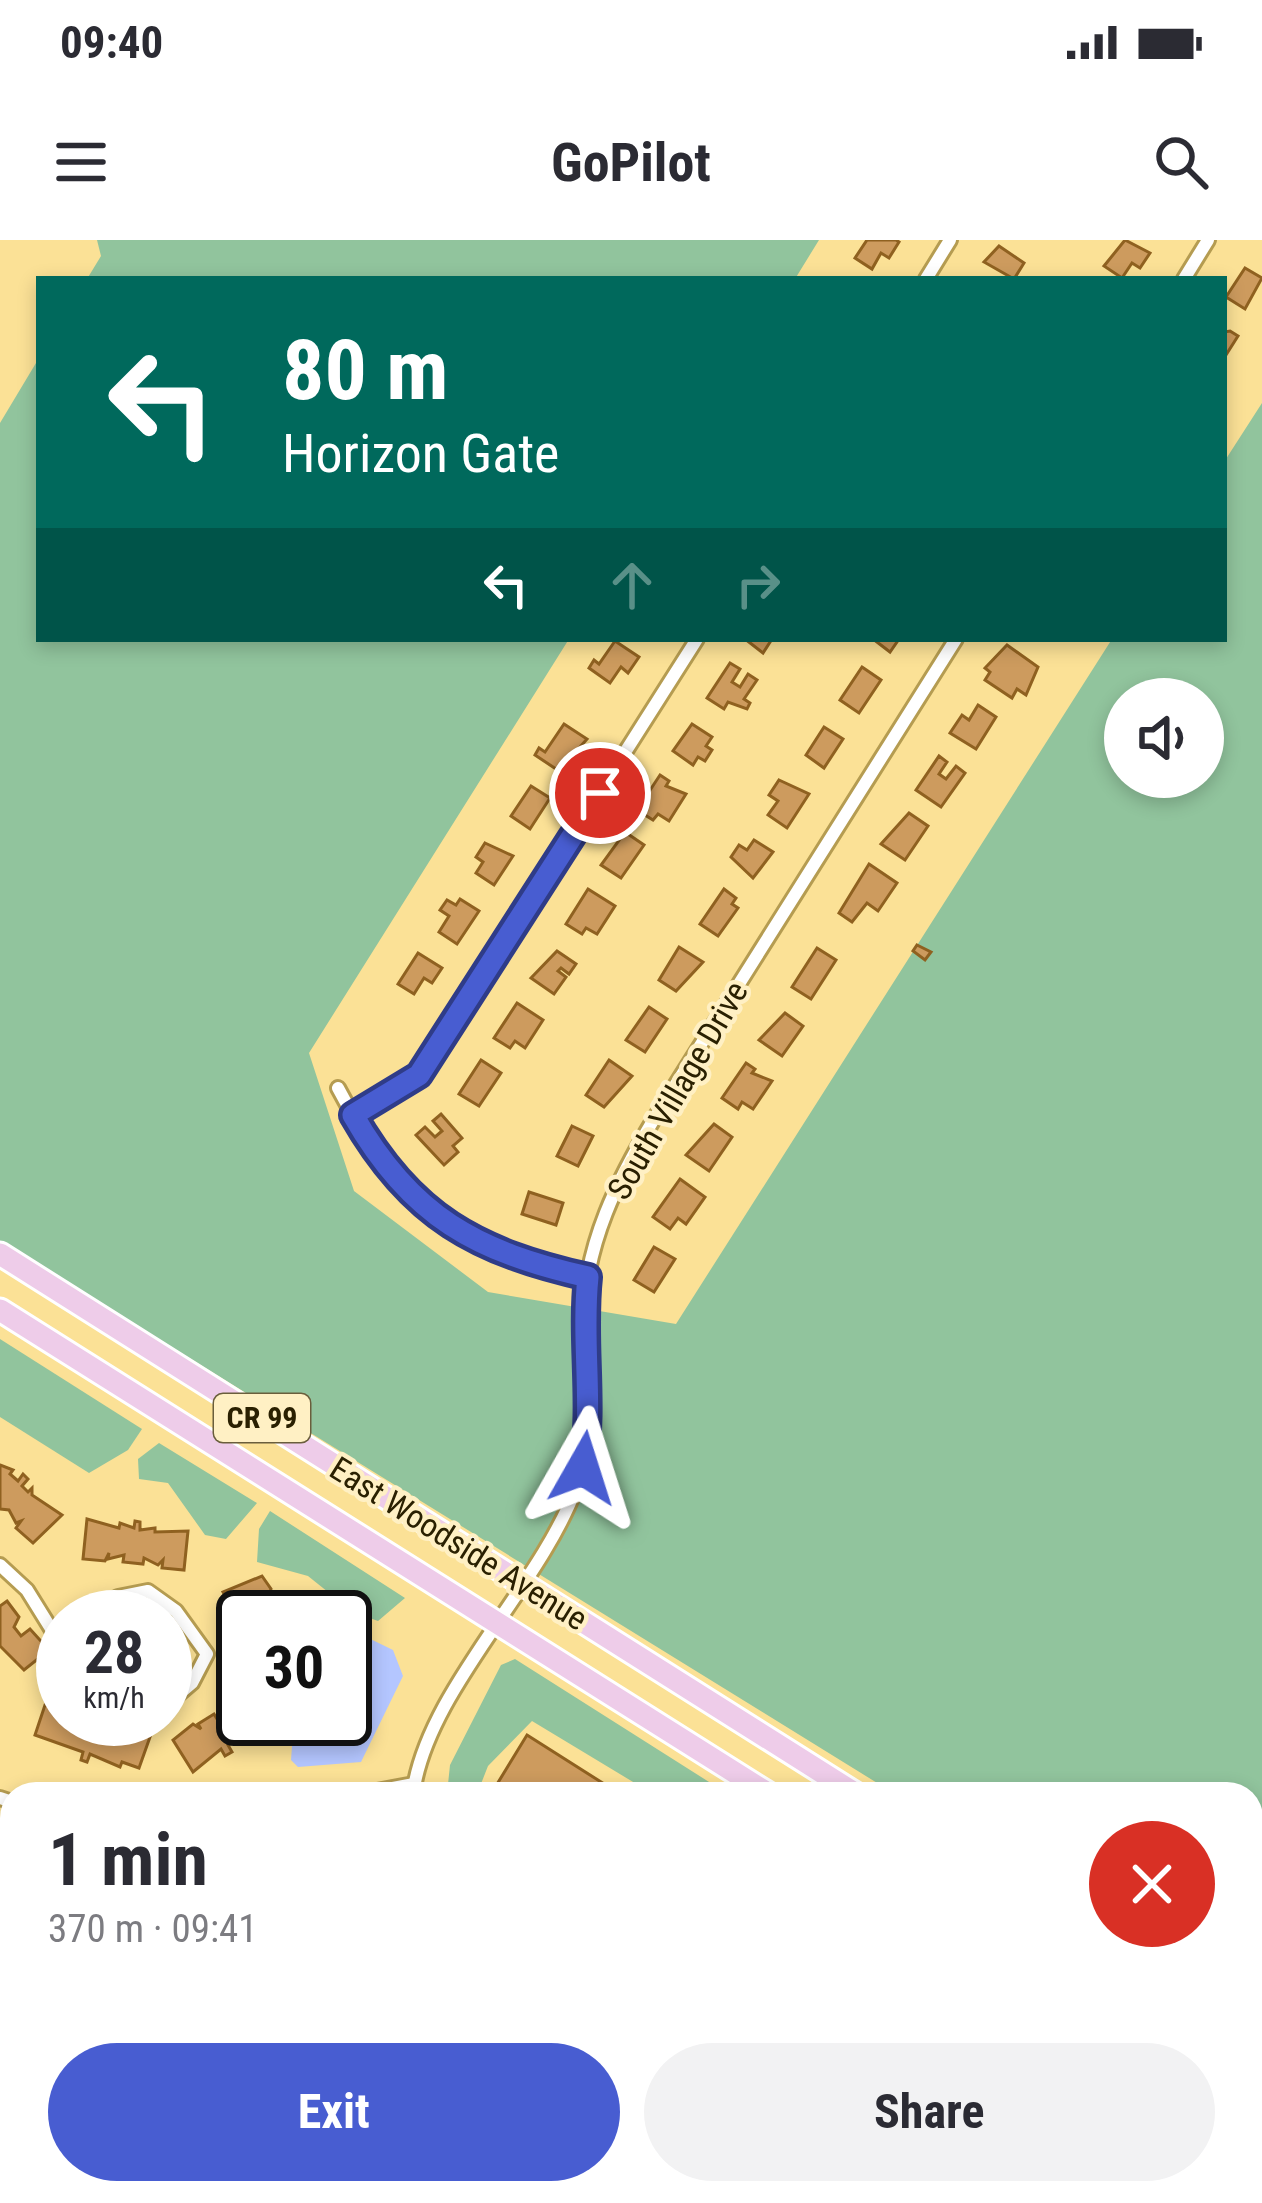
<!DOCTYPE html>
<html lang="en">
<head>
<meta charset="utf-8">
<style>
  :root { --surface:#fff; --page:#f2f2f3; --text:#2b2b33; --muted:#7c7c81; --accent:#485dd1 }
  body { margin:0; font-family:"Roboto Condensed",sans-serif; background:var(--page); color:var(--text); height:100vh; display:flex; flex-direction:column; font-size:45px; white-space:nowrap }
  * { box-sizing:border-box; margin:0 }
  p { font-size:39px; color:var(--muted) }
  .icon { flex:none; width:66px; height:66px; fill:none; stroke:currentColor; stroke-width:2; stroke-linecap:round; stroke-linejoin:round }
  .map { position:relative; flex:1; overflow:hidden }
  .drawer { position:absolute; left:0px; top:1542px; width:1263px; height:423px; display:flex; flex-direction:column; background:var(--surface); border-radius:36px 36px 0 0; box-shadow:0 6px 18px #0003 }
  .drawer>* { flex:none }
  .banner { position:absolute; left:36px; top:36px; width:1191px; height:366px; border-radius:0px; box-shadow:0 6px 18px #0003; background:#00695c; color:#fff; overflow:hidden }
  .controls { position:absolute; left:1104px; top:438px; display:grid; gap:24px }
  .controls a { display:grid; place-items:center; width:120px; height:120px; border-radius:50%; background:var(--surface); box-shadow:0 6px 18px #0003; font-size:60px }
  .speed { position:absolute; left:36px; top:1350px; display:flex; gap:24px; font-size:60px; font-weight:700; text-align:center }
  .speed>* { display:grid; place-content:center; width:156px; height:156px; border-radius:50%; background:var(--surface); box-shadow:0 6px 18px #0003; line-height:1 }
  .speed small { font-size:30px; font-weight:400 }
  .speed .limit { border:6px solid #111; border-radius:18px; background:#fff; color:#111 }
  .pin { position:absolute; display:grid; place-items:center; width:102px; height:102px; color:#fff; margin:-51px; border:6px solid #fff; border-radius:50%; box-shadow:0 3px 12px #0007 }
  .me { position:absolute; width:132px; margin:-66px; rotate:6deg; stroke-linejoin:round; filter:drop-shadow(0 0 9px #0008) }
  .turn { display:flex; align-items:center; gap:42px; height:252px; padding:0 48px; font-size:54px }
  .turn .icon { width:156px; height:156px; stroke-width:2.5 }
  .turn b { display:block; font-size:84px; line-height:102px }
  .lanes { display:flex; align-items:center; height:114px; padding:0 48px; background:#0003; justify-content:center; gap:60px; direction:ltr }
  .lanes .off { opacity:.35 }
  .round { display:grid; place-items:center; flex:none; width:126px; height:126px; border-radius:63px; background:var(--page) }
  .summary { display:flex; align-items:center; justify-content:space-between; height:204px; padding:0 48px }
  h1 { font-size:72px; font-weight:700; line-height:90px }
  .action { display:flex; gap:24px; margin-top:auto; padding:24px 48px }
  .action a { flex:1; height:138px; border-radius:72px; background:var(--accent); color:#fff; font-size:48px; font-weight:700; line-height:138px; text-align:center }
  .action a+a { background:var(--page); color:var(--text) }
  .status { display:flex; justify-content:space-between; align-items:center; height:84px; padding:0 60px; background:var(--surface); direction:ltr }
  .status svg { height:33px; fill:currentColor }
  header { display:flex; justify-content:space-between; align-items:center; height:156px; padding:0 48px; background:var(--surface); font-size:54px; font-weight:700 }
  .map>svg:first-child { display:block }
</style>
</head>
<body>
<div class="status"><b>09:40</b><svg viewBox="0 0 49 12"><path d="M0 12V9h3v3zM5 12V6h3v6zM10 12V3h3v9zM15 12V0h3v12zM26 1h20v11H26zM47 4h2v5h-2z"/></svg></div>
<header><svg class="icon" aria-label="menu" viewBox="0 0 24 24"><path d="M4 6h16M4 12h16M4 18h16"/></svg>GoPilot<svg class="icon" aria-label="search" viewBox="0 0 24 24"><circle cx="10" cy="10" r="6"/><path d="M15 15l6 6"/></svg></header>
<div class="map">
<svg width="1262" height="1963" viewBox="0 0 1262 1963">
  <rect width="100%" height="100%" fill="#fbe196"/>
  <g fill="#91c49d" fill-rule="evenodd">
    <polygon points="97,0 819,0 795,39 87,39 101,16"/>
    <path d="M39 118V399H569L309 813 354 951 488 1052 676 1084 1112 399H1224V222L1262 163V1670L1251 1687V1554H895L0 1001V183ZM1125 459H1203V537H1125Z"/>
    <polygon points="0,1099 142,1189 128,1210 89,1233 0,1177"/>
    <polygon points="159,1203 257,1263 226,1299 205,1295 168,1243 139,1239 138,1219"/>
    <polygon points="270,1271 405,1358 378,1381 353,1372 308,1336 257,1322 259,1289"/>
    <polygon points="515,1419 728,1554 653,1554 532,1481 488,1526 477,1554 447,1554 450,1525 501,1425"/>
    <polygon points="1251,1887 1262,1894 1262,1963 1225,1963 1223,1953 1251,1953"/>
    <polygon points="148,1953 450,1953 453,1963 142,1963"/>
    <polygon points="926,1953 994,1953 1009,1963 928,1963"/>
  </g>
  <polygon fill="#b4c6ff" points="356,1392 393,1410 403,1436 361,1522 298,1527 291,1520 293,1492 301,1479 345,1479 345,1396"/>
  <g fill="#cd9b5e" stroke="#8f6120" stroke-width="3">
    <polygon points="867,0 896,0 899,2 889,18 881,13 872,29 855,18"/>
    <polygon points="1125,0 1150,13 1140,28 1132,23 1122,38 1104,26"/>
    <polygon points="999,6 1024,23 1014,39 984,22"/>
    <polygon points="1245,28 1262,38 1245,69 1226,57"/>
    <polygon points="1230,91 1238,96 1224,118 1224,92"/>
    <polygon points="745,399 772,399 763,413"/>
    <polygon points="873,399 899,399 890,412"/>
    <polygon points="615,401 639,417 628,433 621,427 610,443 589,428 594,420 599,424"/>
    <polygon points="1007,405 1038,427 1026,455 1017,449 1012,458 985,440 990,432 985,428"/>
    <polygon points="730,423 740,429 732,442 740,447 748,434 757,440 744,459 750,463 747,469 728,462 724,469 707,458"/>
    <polygon points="862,427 881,440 859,473 840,460"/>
    <polygon points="978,465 996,477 976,509 950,493 962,475 969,480"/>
    <polygon points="564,484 587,499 559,531 535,515 539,508 545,512"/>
    <polygon points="692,484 712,497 706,506 712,510 705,521 698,517 693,525 673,511"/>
    <polygon points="824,487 843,499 824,528 806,515"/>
    <polygon points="939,516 947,522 939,534 946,539 956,526 965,533 941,567 916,550"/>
    <polygon points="660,535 669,541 666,546 686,554 669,581 658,574 653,580 637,570"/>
    <polygon points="779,540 809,554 787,588 768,575 778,561 769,555"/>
    <polygon points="531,546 550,558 530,589 511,576"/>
    <polygon points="909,573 928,586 905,620 881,604"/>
    <polygon points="625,592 644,605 621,638 601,625"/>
    <polygon points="754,600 773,612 753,638 731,617 739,605 747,610"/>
    <polygon points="485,603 513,616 494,645 476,633 483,622 476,617"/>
    <polygon points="869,624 897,643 878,671 867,663 852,682 839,673"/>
    <polygon points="588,649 615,666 597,694 586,688 582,694 566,684"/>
    <polygon points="724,649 736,658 732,664 738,668 718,696 700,684"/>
    <polygon points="460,659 479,671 457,704 439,692 449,676 440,670 447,660 456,665"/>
    <polygon points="917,705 931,712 925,720 913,711"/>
    <polygon points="679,707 703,722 676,751 659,740"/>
    <polygon points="817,708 836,720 811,759 792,747"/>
    <polygon points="557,711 576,724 569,734 561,728 558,731 566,737 554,754 531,738"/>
    <polygon points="418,713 442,728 432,743 424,738 414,754 398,744"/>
    <polygon points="517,763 543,780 525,808 515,801 510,808 494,798"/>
    <polygon points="649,767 667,779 645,812 626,800"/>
    <polygon points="785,773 803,786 782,816 759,800"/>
    <polygon points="481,820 501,833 479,866 459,854"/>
    <polygon points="609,820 632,836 604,867 586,855"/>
    <polygon points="746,823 755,829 752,833 772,841 753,869 742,862 738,869 722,858"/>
    <polygon points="441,874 462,898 453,906 458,912 444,925 416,895 425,887 435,897 442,891 433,881"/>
    <polygon points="714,884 732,897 709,931 686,915"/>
    <polygon points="572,886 593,896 578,926 557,916"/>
    <polygon points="680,939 705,957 686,984 678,978 670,989 653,977"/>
    <polygon points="529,952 563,963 556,985 522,974"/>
    <polygon points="654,1007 675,1019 654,1052 634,1040"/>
    <polygon points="0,1225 13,1230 10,1234 18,1241 23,1234 28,1239 22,1246 28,1252 32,1248 32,1255 62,1275 33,1303 16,1288 21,1281 16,1283 9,1270 0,1269"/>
    <polygon points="87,1279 119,1288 120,1283 134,1288 135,1281 140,1282 140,1290 155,1288 155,1292 188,1291 184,1330 162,1328 163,1320 158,1325 144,1318 143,1324 123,1322 124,1315 108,1319 109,1313 105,1321 83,1319"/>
    <polygon points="262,1336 271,1349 267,1358 272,1377 250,1377 247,1371 236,1376 223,1352"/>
    <polygon points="7,1361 19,1377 14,1387 21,1396 30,1389 49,1410 24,1430 0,1406 0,1366"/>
    <polygon points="238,1457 243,1479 252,1479 259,1490 256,1495 238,1498 228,1505 232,1512 225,1516 221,1509 193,1532 173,1500 193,1484 201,1489 198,1484 214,1474 217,1479 223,1475 218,1467"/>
    <polygon points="45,1465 63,1470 67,1484 78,1488 86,1479 104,1485 106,1496 118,1500 122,1489 150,1497 139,1528 122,1522 120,1527 90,1514 87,1522 81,1520 83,1512 35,1495"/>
    <polygon points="527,1495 620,1554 491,1554"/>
    <polygon points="2,1676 12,1679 12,1708 3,1711"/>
    <polygon points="6,1776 12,1778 9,1815 0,1808 0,1783"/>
    <polygon points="12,1862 12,1917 4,1925 0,1868 4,1872"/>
    <polygon points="61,1953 72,1959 78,1953 104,1953 110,1963 53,1963"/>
    <polygon points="745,1953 807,1953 810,1963 715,1963"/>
  </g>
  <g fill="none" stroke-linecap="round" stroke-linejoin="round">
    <defs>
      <g id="street">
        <polyline points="926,39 950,0"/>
        <polyline points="1184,39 1208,0"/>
        <path d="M338 848C399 965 460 1008 588 1037"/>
        <polyline points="353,875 405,848 429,821 697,399"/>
        <polyline points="0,1325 27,1350 63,1408"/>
        <polyline points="85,1377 118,1357 148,1351 176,1371 207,1414 192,1443 165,1466"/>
        <polyline points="130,1479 139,1479"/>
        <polyline points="361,1554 414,1544"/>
        <path d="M413 1554C426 1452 539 1348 576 1248 597 1190 583 1135 584 1076 585 1004 618 939 654 879L956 399"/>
        <polyline points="0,1558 12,1562"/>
        <polyline points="0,1588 12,1591"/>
        <polyline points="0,1743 12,1744"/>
        <polyline points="489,1953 492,1963"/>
        <polyline points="0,1961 14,1953"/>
      </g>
      <g id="primary">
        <polyline points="0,1014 856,1554"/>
        <polyline points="0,1070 769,1554"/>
        <polyline points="1251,1803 1262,1810"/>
        <polyline points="1251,1856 1262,1863"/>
      </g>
    </defs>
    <use href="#street" stroke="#b59c51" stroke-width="18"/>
    <use href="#primary" stroke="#fff" stroke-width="27"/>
    <use href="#street" stroke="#fff" stroke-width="12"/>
    <use href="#primary" stroke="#eecce9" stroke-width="21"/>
  </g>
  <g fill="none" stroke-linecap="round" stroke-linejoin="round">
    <defs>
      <path id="route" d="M583 1228C594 1164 581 1101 588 1037 477 1012 411 977 353 875L419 835 600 553"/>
    </defs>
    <use href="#route" stroke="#2f3c88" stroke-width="30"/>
    <use href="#route" stroke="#485dd1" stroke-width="21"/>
  </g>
  <g text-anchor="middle" stroke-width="9" stroke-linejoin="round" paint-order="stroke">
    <rect fill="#fff0c4" stroke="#6a5e3c" stroke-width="3" x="214" y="1154" width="96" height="48" rx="9"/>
    <g font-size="30" font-weight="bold" fill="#2a2001">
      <text x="262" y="1188">CR 99</text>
    </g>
    <g font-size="33" fill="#2a2001" stroke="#fff0c4">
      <text transform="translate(677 850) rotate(-60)" y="12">South Village Drive</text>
      <text transform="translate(459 1303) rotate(32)" y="12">East Woodside Avenue</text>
    </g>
  </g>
</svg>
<div class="controls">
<a><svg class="icon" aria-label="sound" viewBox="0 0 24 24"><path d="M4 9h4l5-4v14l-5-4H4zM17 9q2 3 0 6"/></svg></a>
</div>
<div class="speed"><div>28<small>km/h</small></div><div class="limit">30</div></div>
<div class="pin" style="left:600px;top:553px;background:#d93025"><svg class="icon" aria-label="arrive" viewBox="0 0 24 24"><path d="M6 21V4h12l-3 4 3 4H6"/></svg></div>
<svg class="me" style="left:583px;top:1228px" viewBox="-20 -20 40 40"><path d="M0-17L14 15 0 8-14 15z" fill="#485dd1" stroke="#fff" stroke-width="4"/></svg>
<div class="banner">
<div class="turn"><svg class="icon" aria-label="left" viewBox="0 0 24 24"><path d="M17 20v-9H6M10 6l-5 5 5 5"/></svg><div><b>80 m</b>Horizon Gate</div></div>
<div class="lanes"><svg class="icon" aria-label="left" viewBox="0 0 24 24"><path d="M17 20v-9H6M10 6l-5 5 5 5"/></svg><svg class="icon off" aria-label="ahead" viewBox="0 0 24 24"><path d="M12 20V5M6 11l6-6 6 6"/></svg><svg class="icon off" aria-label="right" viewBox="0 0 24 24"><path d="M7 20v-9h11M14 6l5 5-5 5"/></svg></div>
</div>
<section class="drawer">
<div class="summary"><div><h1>1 min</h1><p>370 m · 09:41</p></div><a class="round" style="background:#d93025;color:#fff"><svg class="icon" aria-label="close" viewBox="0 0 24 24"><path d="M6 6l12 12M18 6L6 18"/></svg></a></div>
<div class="action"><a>Exit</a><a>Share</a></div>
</section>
</div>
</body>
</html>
